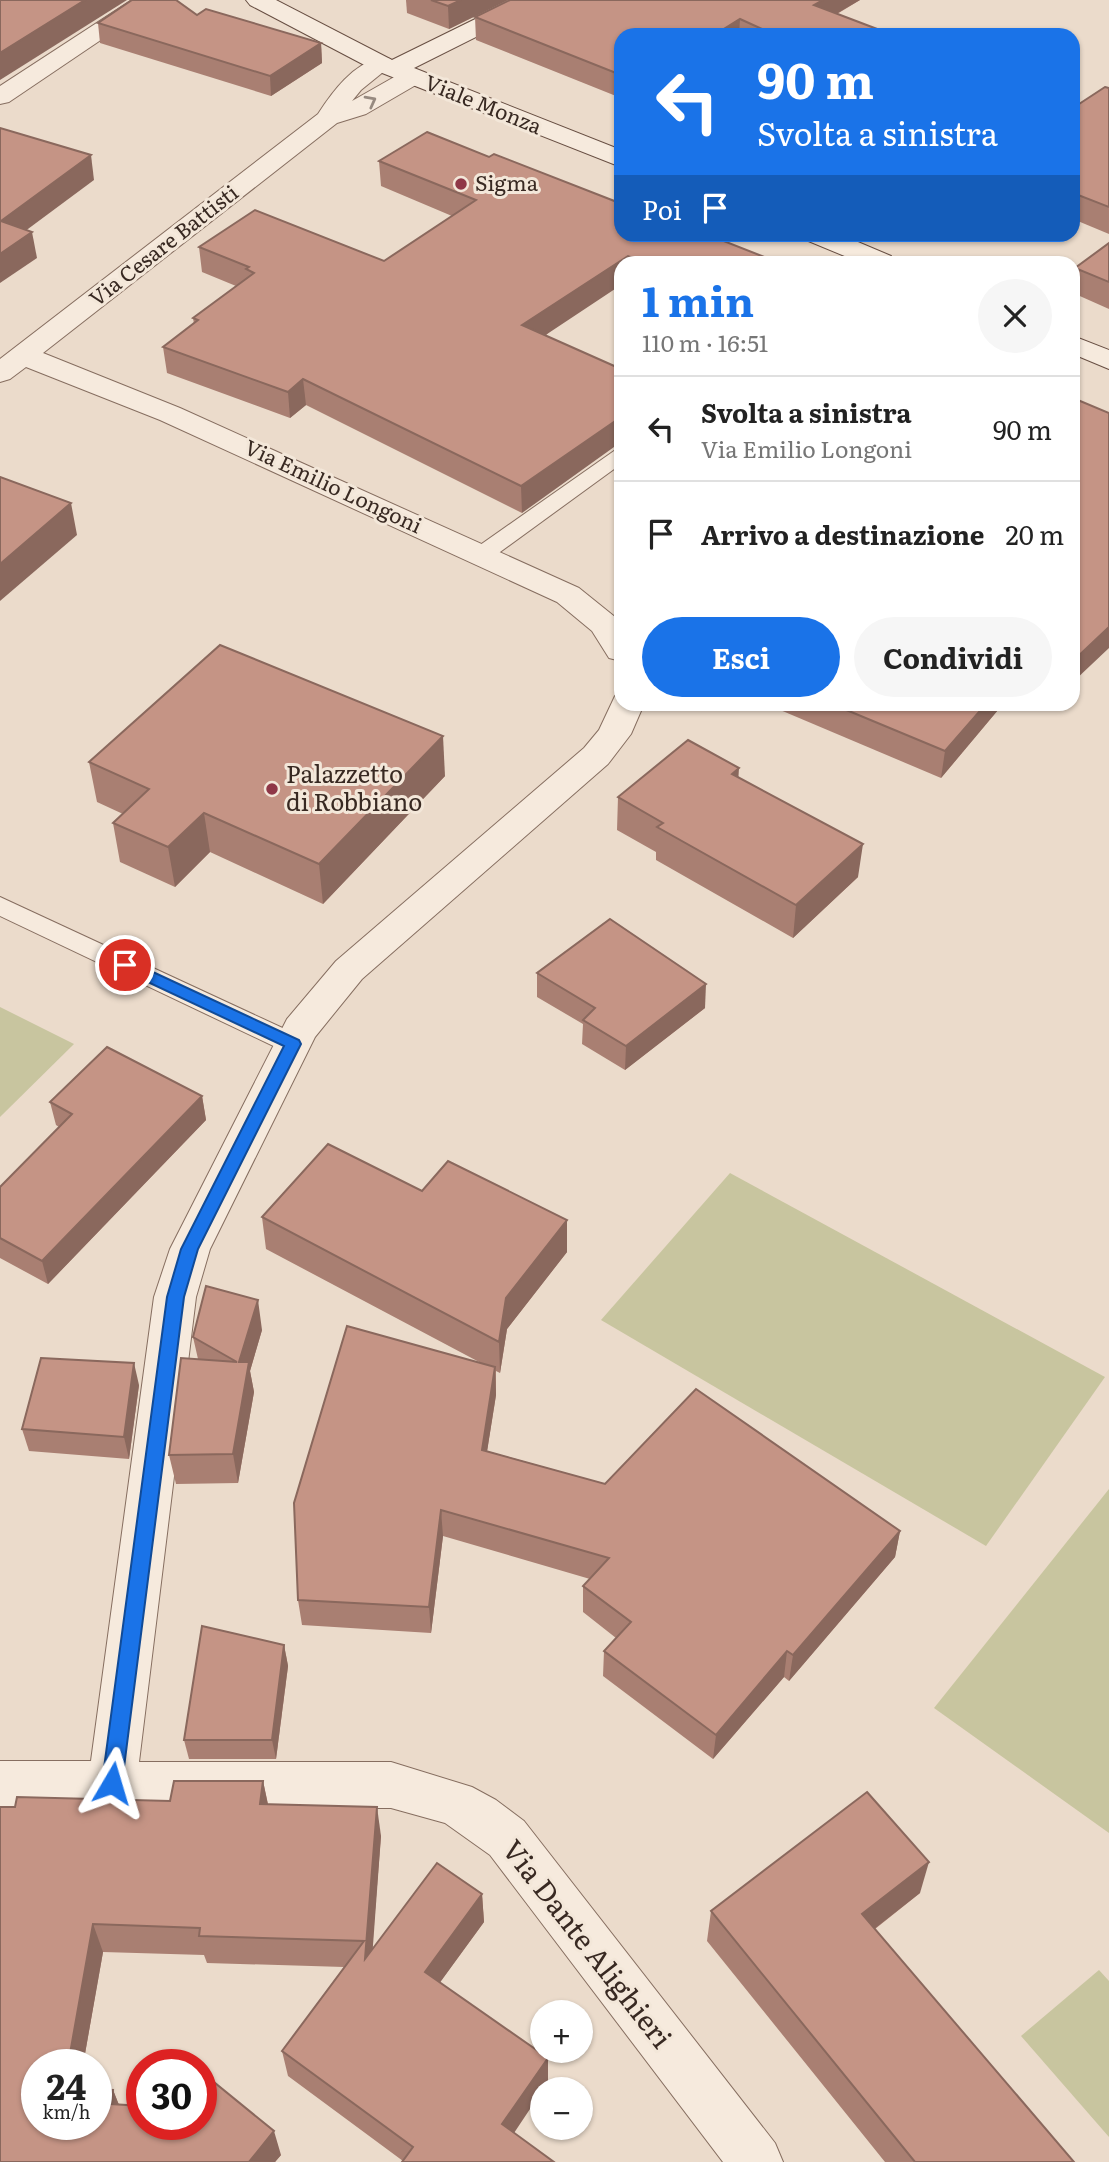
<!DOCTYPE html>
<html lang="it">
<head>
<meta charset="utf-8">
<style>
  :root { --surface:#fff; --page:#f6f6f6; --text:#222; --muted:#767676; --line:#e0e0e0; --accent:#1a73e8 }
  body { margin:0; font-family:Literata,serif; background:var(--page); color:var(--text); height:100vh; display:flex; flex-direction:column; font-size:26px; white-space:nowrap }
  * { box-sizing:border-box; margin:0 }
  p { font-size:23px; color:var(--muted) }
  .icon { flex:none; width:38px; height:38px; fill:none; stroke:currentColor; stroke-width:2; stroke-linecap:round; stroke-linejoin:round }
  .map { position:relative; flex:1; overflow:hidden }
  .panel { position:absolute; left:614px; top:256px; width:466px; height:455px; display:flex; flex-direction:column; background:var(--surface); border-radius:21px; box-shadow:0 2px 5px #0004 }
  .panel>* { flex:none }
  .banner { position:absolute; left:614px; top:28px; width:466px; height:214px; border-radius:21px; box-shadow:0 2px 5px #0004; background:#1a73e8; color:#fff; overflow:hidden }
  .controls { position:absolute; left:530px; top:2000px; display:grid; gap:14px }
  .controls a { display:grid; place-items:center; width:63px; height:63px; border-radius:50%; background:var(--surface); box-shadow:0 2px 5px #0004; font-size:35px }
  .speed { position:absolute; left:21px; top:2049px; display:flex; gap:14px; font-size:35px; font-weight:700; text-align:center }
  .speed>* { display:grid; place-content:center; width:91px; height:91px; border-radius:50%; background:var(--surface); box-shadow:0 2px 5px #0004; line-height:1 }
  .speed small { font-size:18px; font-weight:400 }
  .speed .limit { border:10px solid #d22; background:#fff; color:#111 }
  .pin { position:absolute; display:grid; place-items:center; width:60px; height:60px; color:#fff; margin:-30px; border:4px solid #fff; border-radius:50%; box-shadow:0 2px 7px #0007 }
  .me { position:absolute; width:77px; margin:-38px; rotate:7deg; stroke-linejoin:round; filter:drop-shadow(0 0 5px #0008) }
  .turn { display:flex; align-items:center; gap:24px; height:147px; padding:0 28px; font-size:32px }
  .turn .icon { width:91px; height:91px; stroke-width:2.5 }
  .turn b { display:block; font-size:49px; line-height:60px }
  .then { display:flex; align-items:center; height:66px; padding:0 28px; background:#0003; gap:14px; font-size:26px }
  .round { display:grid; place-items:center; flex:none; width:74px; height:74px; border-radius:37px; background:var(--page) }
  .head { display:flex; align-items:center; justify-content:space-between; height:119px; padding:0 28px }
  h1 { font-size:42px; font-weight:700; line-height:52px; color:var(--accent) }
  .cta { display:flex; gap:14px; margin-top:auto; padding:14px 28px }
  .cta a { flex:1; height:80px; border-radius:42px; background:var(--accent); color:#fff; font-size:28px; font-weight:700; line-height:80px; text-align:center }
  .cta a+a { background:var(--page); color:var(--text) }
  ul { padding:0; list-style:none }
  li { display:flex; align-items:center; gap:21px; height:105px; padding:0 28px; border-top:2px solid var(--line) }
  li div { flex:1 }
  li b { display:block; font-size:26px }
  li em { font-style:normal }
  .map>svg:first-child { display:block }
</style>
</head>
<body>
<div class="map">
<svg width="1109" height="2162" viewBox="0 0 1109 2162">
  <rect width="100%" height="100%" fill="#ebdbcb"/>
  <g fill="#c8c59f">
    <polygon points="0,1007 74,1044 0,1117"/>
    <polygon points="730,1173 1105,1377 986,1546 601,1320"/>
    <polygon points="1109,1489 1109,1833 934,1708"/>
    <polygon points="1099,1970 1109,1981 1109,2137 1021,2036"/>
  </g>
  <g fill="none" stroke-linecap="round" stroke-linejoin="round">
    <defs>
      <g id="lane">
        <polygon points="621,449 621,464 489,560 473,560 470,555 473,550 614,451"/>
        <polygon points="0,897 302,1037 306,1044 302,1051 293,1054 284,1051 0,916"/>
      </g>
      <g id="street">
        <polygon points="132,0 160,0 9,102 0,104 0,86"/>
        <path d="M381 57 390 59 393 64 361 90 352 101 403 72H421L424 77 421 82 366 114 337 123 43 353 180 408 579 588 615 617 621 626V661L609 658 592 631 557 602 160 420 26 367 10 379 0 382V359L318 114C333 91 353 64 381 57Z"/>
        <polygon points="621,695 621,704 644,704 631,734 608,764 362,979 315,1037 210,1249 196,1297 139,1762 391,1762 472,1787 496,1800 524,1821 775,2143 783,2162 723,2162 490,1855 445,1823 391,1808 0,1807 0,1761 91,1761 154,1297 170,1249 287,1019 336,961 584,748 599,730 615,696"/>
      </g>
      <g id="secondary">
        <polygon points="246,0 276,0 392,60 514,0 544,0 540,5 414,68 621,150 621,167 372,69 250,5"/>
        <polygon points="802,234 839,234 891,256 895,262 859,262 806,240"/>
        <polygon points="1073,336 1109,350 1109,369 1073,354"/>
      </g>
    </defs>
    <use href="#lane" stroke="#866e60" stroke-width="2"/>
    <use href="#street" stroke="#866e60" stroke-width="2"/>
    <use href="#secondary" stroke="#684f43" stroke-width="2"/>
    <use href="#lane" fill="#f6eadd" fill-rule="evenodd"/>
    <use href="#street" fill="#f6eadd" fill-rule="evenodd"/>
    <use href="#secondary" fill="#f6eadd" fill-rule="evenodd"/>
  </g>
  <g fill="#a97f72">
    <polygon points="406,0 508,0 449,29 407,13"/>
    <polygon points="510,0 860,0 837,14 893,35 621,35 621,98 476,40 475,17"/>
    <polygon points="197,15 321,43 322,63 271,96 100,43 98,23"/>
    <polygon points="1109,88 1109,234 1073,219 1073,108"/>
    <polygon points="379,161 621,234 777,262 621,262 546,335 522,513 306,405 290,418 167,373 163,347 194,324 193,318 236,286 202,272 199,247 384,261 452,216 381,186"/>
    <polygon points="1109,243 1109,309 1073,293 1073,278 1075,268"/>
    <polygon points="766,704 1003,704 941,778"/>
    <polygon points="1026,704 1050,704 1042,711"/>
    <polygon points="89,762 445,776 323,904 210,852 175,887 120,862 113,823 123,814 97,802"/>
    <polygon points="739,777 858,877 793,938 656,860 656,852 617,830 618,797"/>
    <polygon points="537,973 705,1008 625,1070 582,1044 583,1024 537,997"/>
    <polygon points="202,1096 206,1120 48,1284 0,1258 0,1187 59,1127 56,1125 50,1102"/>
    <polygon points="422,1191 567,1252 507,1329 500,1373 496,1371 496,1395 487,1451 605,1484 900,1531 895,1557 789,1681 784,1677 713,1759 603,1676 604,1651 616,1638 583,1612 583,1586 590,1579 443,1536 431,1633 302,1625 298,1600 481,1363 266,1249 262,1217"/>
    <polygon points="262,1330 250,1371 254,1392 238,1483 176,1484 169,1455 198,1359 193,1337"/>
    <polygon points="139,1385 129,1459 29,1451 22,1429"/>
    <polygon points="284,1645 288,1666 276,1759 189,1759 184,1740"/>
    <polygon points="263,1781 268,1804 381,1836 372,1949 482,1894 484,1922 440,1982 548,2083 403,2161 288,2076 282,2051 344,1967 207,1963 204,1955 103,1952 83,2065 37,2065 37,2124 113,2090 119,2105 281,2155 275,2162 0,2162 15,1807 170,1801"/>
    <polygon points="920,1893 875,1929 1074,2162 885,2162 707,1941 711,1911"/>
  </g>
  <g fill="#8a685d">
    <polygon points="85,0 127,0 0,80 0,53"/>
    <polygon points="461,0 508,0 449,29 448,6"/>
    <polygon points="823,0 860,0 812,28 814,5"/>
    <polygon points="740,19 739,35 714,35"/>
    <polygon points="321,43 322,63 271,96 270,76"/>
    <polygon points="91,155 94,180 5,246 1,221"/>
    <polygon points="32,232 37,258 0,283 0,254"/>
    <polygon points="628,256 627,262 621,262 621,285 523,350 522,325"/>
    <polygon points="303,379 306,405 290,418 288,392"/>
    <polygon points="621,417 621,442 522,513 521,486"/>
    <polygon points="71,503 77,535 0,601 0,564"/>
    <polygon points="1109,627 1109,648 1073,682 1073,661"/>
    <polygon points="986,704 1003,704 941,778 945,751"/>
    <polygon points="1044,704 1050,704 1042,711"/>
    <polygon points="443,736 445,776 323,904 319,864"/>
    <polygon points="739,768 737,801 732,774"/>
    <polygon points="204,813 210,852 175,887 168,847"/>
    <polygon points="863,844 858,877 793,938 796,905"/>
    <polygon points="706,984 705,1008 625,1070 626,1046"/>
    <polygon points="202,1096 206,1120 48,1284 42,1261"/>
    <polygon points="567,1220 567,1252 507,1329 500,1373 499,1342 506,1298"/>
    <polygon points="258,1300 262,1330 250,1371 254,1392 238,1483 233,1454 239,1362"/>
    <polygon points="134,1363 139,1385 129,1459 124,1437"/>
    <polygon points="495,1367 496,1395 483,1477 482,1450"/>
    <polygon points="441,1510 443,1536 431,1633 429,1607"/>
    <polygon points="900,1531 895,1557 789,1681 793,1655"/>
    <polygon points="284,1645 288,1666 276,1759 272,1740"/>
    <polygon points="787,1651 784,1677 713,1759 716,1735"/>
    <polygon points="263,1781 269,1810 260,1804"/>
    <polygon points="377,1807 381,1836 370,1986 365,1959"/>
    <polygon points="929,1862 920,1893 855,1944 862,1914"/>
    <polygon points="482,1894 484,1922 428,1999 425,1972"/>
    <polygon points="93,1924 103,1952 83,2065 68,2065"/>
    <polygon points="548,2058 548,2083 544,2090 542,2090 542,2091 504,2148 502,2124"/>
    <polygon points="113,2090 123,2115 111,2104"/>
    <polygon points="274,2131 281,2155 275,2162 249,2162"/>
  </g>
  <g fill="#c59485" stroke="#8a685d" stroke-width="2">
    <polygon points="0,0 85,0 0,53"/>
    <polygon points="132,0 176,0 197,15 206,9 321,43 270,76 98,23"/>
    <polygon points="431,0 461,0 448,6"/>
    <polygon points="510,0 823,0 814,5 893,35 775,35 740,19 714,35 621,35 621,75 475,17"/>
    <polygon points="1105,87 1109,88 1109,207 1073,193 1073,108"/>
    <polygon points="0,128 91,155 1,221 32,232 0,254"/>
    <polygon points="427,132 489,157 494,154 617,202 621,199 621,234 706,234 777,262 644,262 628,256 522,325 621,369 621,417 521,486 303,379 288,392 163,347 198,320 193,318 254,273 246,269 249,267 199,247 255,210 384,261 476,200 379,161"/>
    <polygon points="1109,243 1109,282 1075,268"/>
    <polygon points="1073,398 1109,413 1109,627 1073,661"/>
    <polygon points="0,477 71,503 0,564"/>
    <polygon points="220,645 443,736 319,864 204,813 168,847 113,823 149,789 89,762"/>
    <polygon points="832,704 986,704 945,751"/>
    <polygon points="688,740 739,768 732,774 863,844 796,905 657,827 663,823 618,797"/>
    <polygon points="610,919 706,984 626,1046 583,1020 595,1008 537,973"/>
    <polygon points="107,1047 202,1096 42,1261 0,1238 0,1187 72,1114 50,1102"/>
    <polygon points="328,1144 422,1191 448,1161 567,1220 506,1298 499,1342 262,1217"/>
    <polygon points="206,1286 258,1300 239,1362 249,1362 233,1454 169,1455 181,1358 237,1362 193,1337"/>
    <polygon points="347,1326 495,1367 482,1450 605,1484 696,1389 900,1531 793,1655 787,1651 716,1735 604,1651 631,1622 583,1586 609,1558 441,1510 429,1607 298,1600 294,1503"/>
    <polygon points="41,1358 134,1363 124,1437 22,1429"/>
    <polygon points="202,1626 284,1645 272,1740 184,1740"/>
    <polygon points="174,1781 263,1781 260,1804 377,1807 365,1959 437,1863 482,1894 425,1972 548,2058 502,2124 554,2162 402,2162 413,2147 282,2051 364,1941 199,1936 200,1928 93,1924 68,2065 37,2065 37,2124 96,2124 96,2089 113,2090 111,2104 142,2106 142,2124 201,2124 201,2100 215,2083 274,2131 249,2162 0,2162 0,1807 15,1807 17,1797 170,1801"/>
    <polygon points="867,1792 929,1862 862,1914 1074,2162 915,2162 711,1911"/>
  </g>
  <defs><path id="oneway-chevron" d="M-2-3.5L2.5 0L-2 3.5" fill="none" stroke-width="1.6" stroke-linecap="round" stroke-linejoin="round" transform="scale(1.75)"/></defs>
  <use stroke="#978a80" href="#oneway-chevron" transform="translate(371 101) rotate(-28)"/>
  <polygon fill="#1a73e8" stroke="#114b97" stroke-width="2" points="125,959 299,1040 301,1044 198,1249 184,1297 122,1783 119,1790 112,1792 105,1790 102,1783 167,1297 181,1249 284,1046 120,969 118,965"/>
  <g fill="#8f3747" stroke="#f3e7d9" stroke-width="2.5">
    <circle cx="461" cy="184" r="7"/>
    <circle cx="272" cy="789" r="7"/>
  </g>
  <g text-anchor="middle" stroke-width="6" stroke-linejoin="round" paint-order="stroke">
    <g font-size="21" fill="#382922" stroke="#f3e7d9">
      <text transform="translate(483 105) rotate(22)" y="7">Viale Monza</text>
      <text transform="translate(164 246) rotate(-38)" y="7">Via Cesare Battisti</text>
      <text transform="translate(333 487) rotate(25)" y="7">Via Emilio Longoni</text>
    </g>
    <g font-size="21" fill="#382922" stroke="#f3e7d9" text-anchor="start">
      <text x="475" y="191">Sigma</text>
    </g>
    <g font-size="24" fill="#382922" stroke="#f3e7d9" text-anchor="start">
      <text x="286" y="783">Palazzetto<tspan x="286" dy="28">di Robbiano</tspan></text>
    </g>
    <g font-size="28" fill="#382922" stroke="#f3e7d9">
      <text transform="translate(587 1944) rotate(52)" y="10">Via Dante Alighieri</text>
    </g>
  </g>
</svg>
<div class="controls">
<a>+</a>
<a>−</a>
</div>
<div class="speed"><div>24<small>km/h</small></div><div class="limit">30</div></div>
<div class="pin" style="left:125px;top:965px;background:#d93025"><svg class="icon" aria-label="arrive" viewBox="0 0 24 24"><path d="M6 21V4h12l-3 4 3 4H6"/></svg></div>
<svg class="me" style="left:112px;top:1783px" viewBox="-20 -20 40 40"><path d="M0-17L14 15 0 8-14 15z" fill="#1a73e8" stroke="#fff" stroke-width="4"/></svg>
<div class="banner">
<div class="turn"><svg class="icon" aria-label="left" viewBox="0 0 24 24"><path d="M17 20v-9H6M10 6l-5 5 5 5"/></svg><div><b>90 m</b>Svolta a sinistra</div></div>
<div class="then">Poi<svg class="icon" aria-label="arrive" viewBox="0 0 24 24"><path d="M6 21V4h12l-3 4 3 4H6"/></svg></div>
</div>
<section class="panel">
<div class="head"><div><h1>1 min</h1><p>110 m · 16:51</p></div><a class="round"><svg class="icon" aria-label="close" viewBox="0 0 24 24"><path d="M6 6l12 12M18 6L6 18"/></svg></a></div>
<ul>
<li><svg class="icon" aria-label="left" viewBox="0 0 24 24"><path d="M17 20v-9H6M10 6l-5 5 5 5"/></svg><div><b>Svolta a sinistra</b><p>Via Emilio Longoni</p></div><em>90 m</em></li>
<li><svg class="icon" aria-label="arrive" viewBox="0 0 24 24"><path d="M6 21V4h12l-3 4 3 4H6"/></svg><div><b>Arrivo a destinazione</b></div><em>20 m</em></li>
</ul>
<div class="cta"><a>Esci</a><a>Condividi</a></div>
</section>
</div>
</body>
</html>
